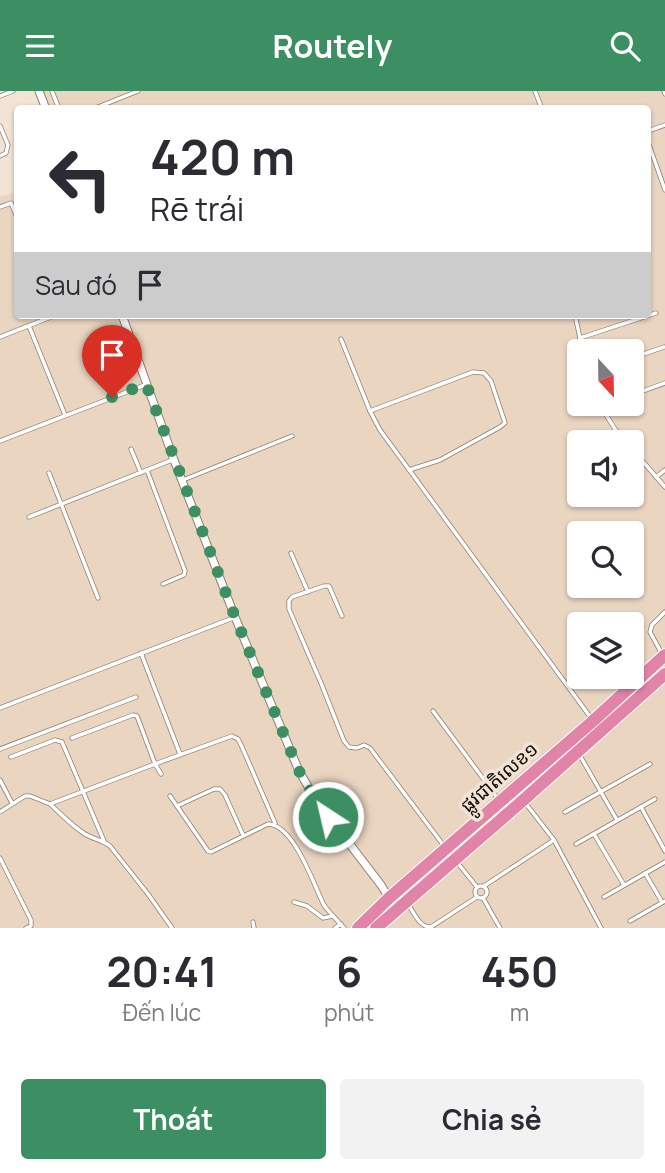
<!DOCTYPE html>
<html lang="vi">
<head>
<meta charset="utf-8">
<style>
  :root { --surface:#fff; --page:#f2f2f3; --text:#2b2b33; --muted:#7c7c81; --accent:#3b8f62 }
  body { margin:0; font-family:Manrope,"Noto Sans Khmer",sans-serif; background:var(--page); color:var(--text); height:100vh; display:flex; flex-direction:column; font-size:26px; white-space:nowrap }
  * { box-sizing:border-box; margin:0 }
  p { font-size:23px; color:var(--muted) }
  .icon { flex:none; width:38px; height:38px; fill:none; stroke:currentColor; stroke-width:2; stroke-linecap:round; stroke-linejoin:round }
  .map { position:relative; height:837px; overflow:hidden }
  .sheet { display:flex; flex-direction:column; background:var(--surface); flex:1 }
  .sheet>* { flex:none }
  .top-card { position:absolute; left:14px; top:14px; width:637px; height:214px; border-radius:7px; box-shadow:0 2px 5px #0004; background:#fff; color:var(--text); overflow:hidden }
  .needle { width:46px; rotate:158deg }
  .controls { position:absolute; left:567px; top:248px; display:grid; gap:14px }
  .controls a { display:grid; place-items:center; width:77px; height:77px; border-radius:7px; background:var(--surface); box-shadow:0 2px 5px #0004; font-size:35px }
  .pin { position:absolute; display:grid; place-items:center; width:60px; height:60px; color:#fff; margin:-72px -30px; border-radius:50% 50% 50% 0; rotate:-45deg; box-shadow:0 0 7px #0007 }
  .pin .icon { rotate:45deg }
  .me { position:absolute; width:77px; margin:-38px; rotate:325deg; stroke-linejoin:round; filter:drop-shadow(0 0 5px #0008) }
  .turn { display:flex; align-items:center; gap:24px; height:147px; padding:0 21px; font-size:32px }
  .turn .icon { width:91px; height:91px; stroke-width:2.5 }
  .turn b { display:block; font-size:49px; line-height:60px }
  .then { display:flex; align-items:center; height:66px; padding:0 21px; background:#0003; gap:14px; font-size:26px }
  .eta { display:flex; justify-content:space-evenly; align-items:center; height:119px; text-align:center }
  .eta b { font-size:42px; font-weight:700; line-height:49px }
  .button { display:flex; gap:14px; margin-top:auto; padding:14px 21px }
  .button a { flex:1; height:80px; border-radius:7px; background:var(--accent); color:#fff; font-size:28px; font-weight:700; line-height:80px; text-align:center }
  .button a+a { background:var(--page); color:var(--text) }
  header { display:flex; justify-content:space-between; align-items:center; height:91px; padding:0 21px; background:var(--accent); color:#fff; font-size:32px; font-weight:700 }
  .map>svg:first-child { display:block }
</style>
</head>
<body>
<header><svg class="icon" aria-label="menu" viewBox="0 0 24 24"><path d="M4 6h16M4 12h16M4 18h16"/></svg>Routely<svg class="icon" aria-label="search" viewBox="0 0 24 24"><circle cx="10" cy="10" r="6"/><path d="M15 15l6 6"/></svg></header>
<div class="map">
<svg width="665" height="837" viewBox="0 0 665 837">
  <rect width="100%" height="100%" fill="#f2e3d4"/>
  <path fill="#ead5c1" fill-rule="evenodd" d="M37 0H665V837H0V106L17 100 18 224H648V18H44ZM579 261H632V313H579ZM579 352H632V404H579ZM579 443H632V495H579ZM579 534H632V586H579Z"/>
  <g fill="none" stroke-linecap="round" stroke-linejoin="round">
    <defs>
      <g id="lane">
        <polyline points="52,0 59,18"/>
        <polyline points="535,0 542,18"/>
        <polyline points="664,0 665,3"/>
        <polyline points="0,5 13,0"/>
        <polyline points="93,18 138,0"/>
        <polyline points="0,35 8,54 6,62 0,65"/>
        <polyline points="648,40 665,34"/>
        <polyline points="648,51 665,99"/>
        <polyline points="0,116 11,112 18,128"/>
        <polyline points="575,224 583,261"/>
        <polyline points="29,235 65,324"/>
        <polyline points="0,246 56,224"/>
        <polyline points="580,247 656,222"/>
        <polyline points="341,248 370,320 380,339 591,627"/>
        <polyline points="632,267 664,256"/>
        <polyline points="632,304 665,292"/>
        <polyline points="599,313 615,338 627,352"/>
        <polyline points="370,320 473,281 484,282 491,290 505,332 500,336 440,369 409,379"/>
        <polyline points="0,350 145,294"/>
        <polyline points="131,358 141,382"/>
        <polyline points="632,358 665,396"/>
        <polyline points="147,379 185,480 184,484 163,493"/>
        <polyline points="49,382 98,507"/>
        <polyline points="656,386 665,379"/>
        <polyline points="183,389 292,345"/>
        <polyline points="29,426 172,369"/>
        <polyline points="291,462 308,501"/>
        <polyline points="342,525 329,495 324,495 292,506 289,510 289,518 321,592 344,650 349,656 357,657 364,654 370,657 444,755"/>
        <polyline points="141,562 180,663"/>
        <polyline points="662,563 650,541 652,534 665,521"/>
        <polyline points="0,617 233,527"/>
        <polyline points="433,620 499,709"/>
        <polyline points="0,658 136,606"/>
        <polyline points="579,663 617,729"/>
        <polyline points="11,666 55,649 62,651 104,750"/>
        <polyline points="161,683 155,673 232,645 238,648 242,656 275,732"/>
        <polyline points="0,689 12,712"/>
        <polyline points="516,700 554,749 601,837"/>
        <path d="M170 705 208 760 211 761 268 733C294 734 313 792 323 812 325 817 330 821 333 825"/>
        <path d="M50 713C61 723 72 735 85 743 93 748 102 749 110 755L148 803 172 837"/>
        <polyline points="177,715 214,698 220,698 225,704 243,744"/>
        <polyline points="641,716 665,760"/>
        <polyline points="0,721 25,705 30,705 50,713 155,673 137,625 133,624 72,647"/>
        <polyline points="565,721 650,673"/>
        <polyline points="594,743 624,794"/>
        <polyline points="576,753 655,708"/>
        <polyline points="0,767 31,829 31,835 26,837"/>
        <polyline points="456,770 477,796"/>
        <polyline points="645,782 662,811"/>
        <circle cx="481" cy="801" r="6"/>
        <polyline points="484,795 554,749"/>
        <polyline points="604,806 665,771"/>
        <polyline points="483,807 500,837"/>
        <polyline points="294,811 307,815 323,827 333,825 344,837"/>
        <path d="M408 813C414 822 420 837 431 836L477 806"/>
        <polyline points="630,830 665,810"/>
        <polyline points="253,831 254,837"/>
        <polyline points="335,837 341,833"/>
      </g>
      <g id="street">
        <polyline points="39,0 46,18"/>
        <polyline points="122,224 174,369 235,526 299,680 316,709 381,794 389,807"/>
      </g>
      <g id="highway">
        <polyline points="358,837 389,807 593,630 665,564"/>
        <polyline points="376,837 519,713 665,583"/>
      </g>
    </defs>
    <use href="#lane" stroke="#8c7f71" stroke-width="5"/>
    <use href="#street" stroke="#8c7f71" stroke-width="9"/>
    <use href="#highway" stroke="#fff" stroke-width="14"/>
    <use href="#lane" stroke="#fff" stroke-width="3.5"/>
    <use href="#street" stroke="#fff" stroke-width="7"/>
    <use href="#highway" stroke="#e284a8" stroke-width="12"/>
  </g>
  <g fill="none" stroke-linecap="round" stroke-linejoin="round">
    <polyline stroke="#3b8f62" stroke-width="12" stroke-dasharray="0 21.6" points="112,306 146,293 235,526 299,680 316,709 328,726"/>
  </g>
  <g text-anchor="middle" stroke-width="7" stroke-linejoin="round" paint-order="stroke">
    <g font-size="19" fill="#120d08" stroke="#f2e3d4">
      <text transform="translate(499 686) rotate(-41)" y="7">ផ្លូវជាតិលេខ១</text>
    </g>
  </g>
</svg>
<div class="controls">
<a><svg class="needle" viewBox="-14 -14 28 28"><path d="M0-13l5 13h-10z" fill="#e53935"/><path d="M0 13l5-13h-10z" fill="#7c7c81"/></svg></a>
<a><svg class="icon" aria-label="sound" viewBox="0 0 24 24"><path d="M4 9h4l5-4v14l-5-4H4zM17 9q2 3 0 6"/></svg></a>
<a><svg class="icon" aria-label="search" viewBox="0 0 24 24"><circle cx="10" cy="10" r="6"/><path d="M15 15l6 6"/></svg></a>
<a><svg class="icon" aria-label="layers" viewBox="0 0 24 24"><path d="M12 4l9 5-9 5-9-5zM3 14l9 5 9-5"/></svg></a>
</div>
<div class="pin" style="left:112px;top:306px;background:#d93025"><svg class="icon" aria-label="arrive" viewBox="0 0 24 24"><path d="M6 21V4h12l-3 4 3 4H6"/></svg></div>
<svg class="me" style="left:328px;top:726px" viewBox="-20 -20 40 40"><circle r="17" fill="#3b8f62" stroke="#fff" stroke-width="3"/><path d="M0-11L8 9 0 5-8 9z" fill="#fff"/></svg>
<div class="top-card">
<div class="turn"><svg class="icon" aria-label="left" viewBox="0 0 24 24"><path d="M17 20v-9H6M10 6l-5 5 5 5"/></svg><div><b>420 m</b>Rẽ trái</div></div>
<div class="then">Sau đó<svg class="icon" aria-label="arrive" viewBox="0 0 24 24"><path d="M6 21V4h12l-3 4 3 4H6"/></svg></div>
</div>
</div>
<section class="sheet">
<div class="eta">
<div><b>20:41</b><p>Đến lúc</p></div>
<div><b>6</b><p>phút</p></div>
<div><b>450</b><p>m</p></div>
</div>
<div class="button"><a>Thoát</a><a>Chia sẻ</a></div>
</section>
</body>
</html>
